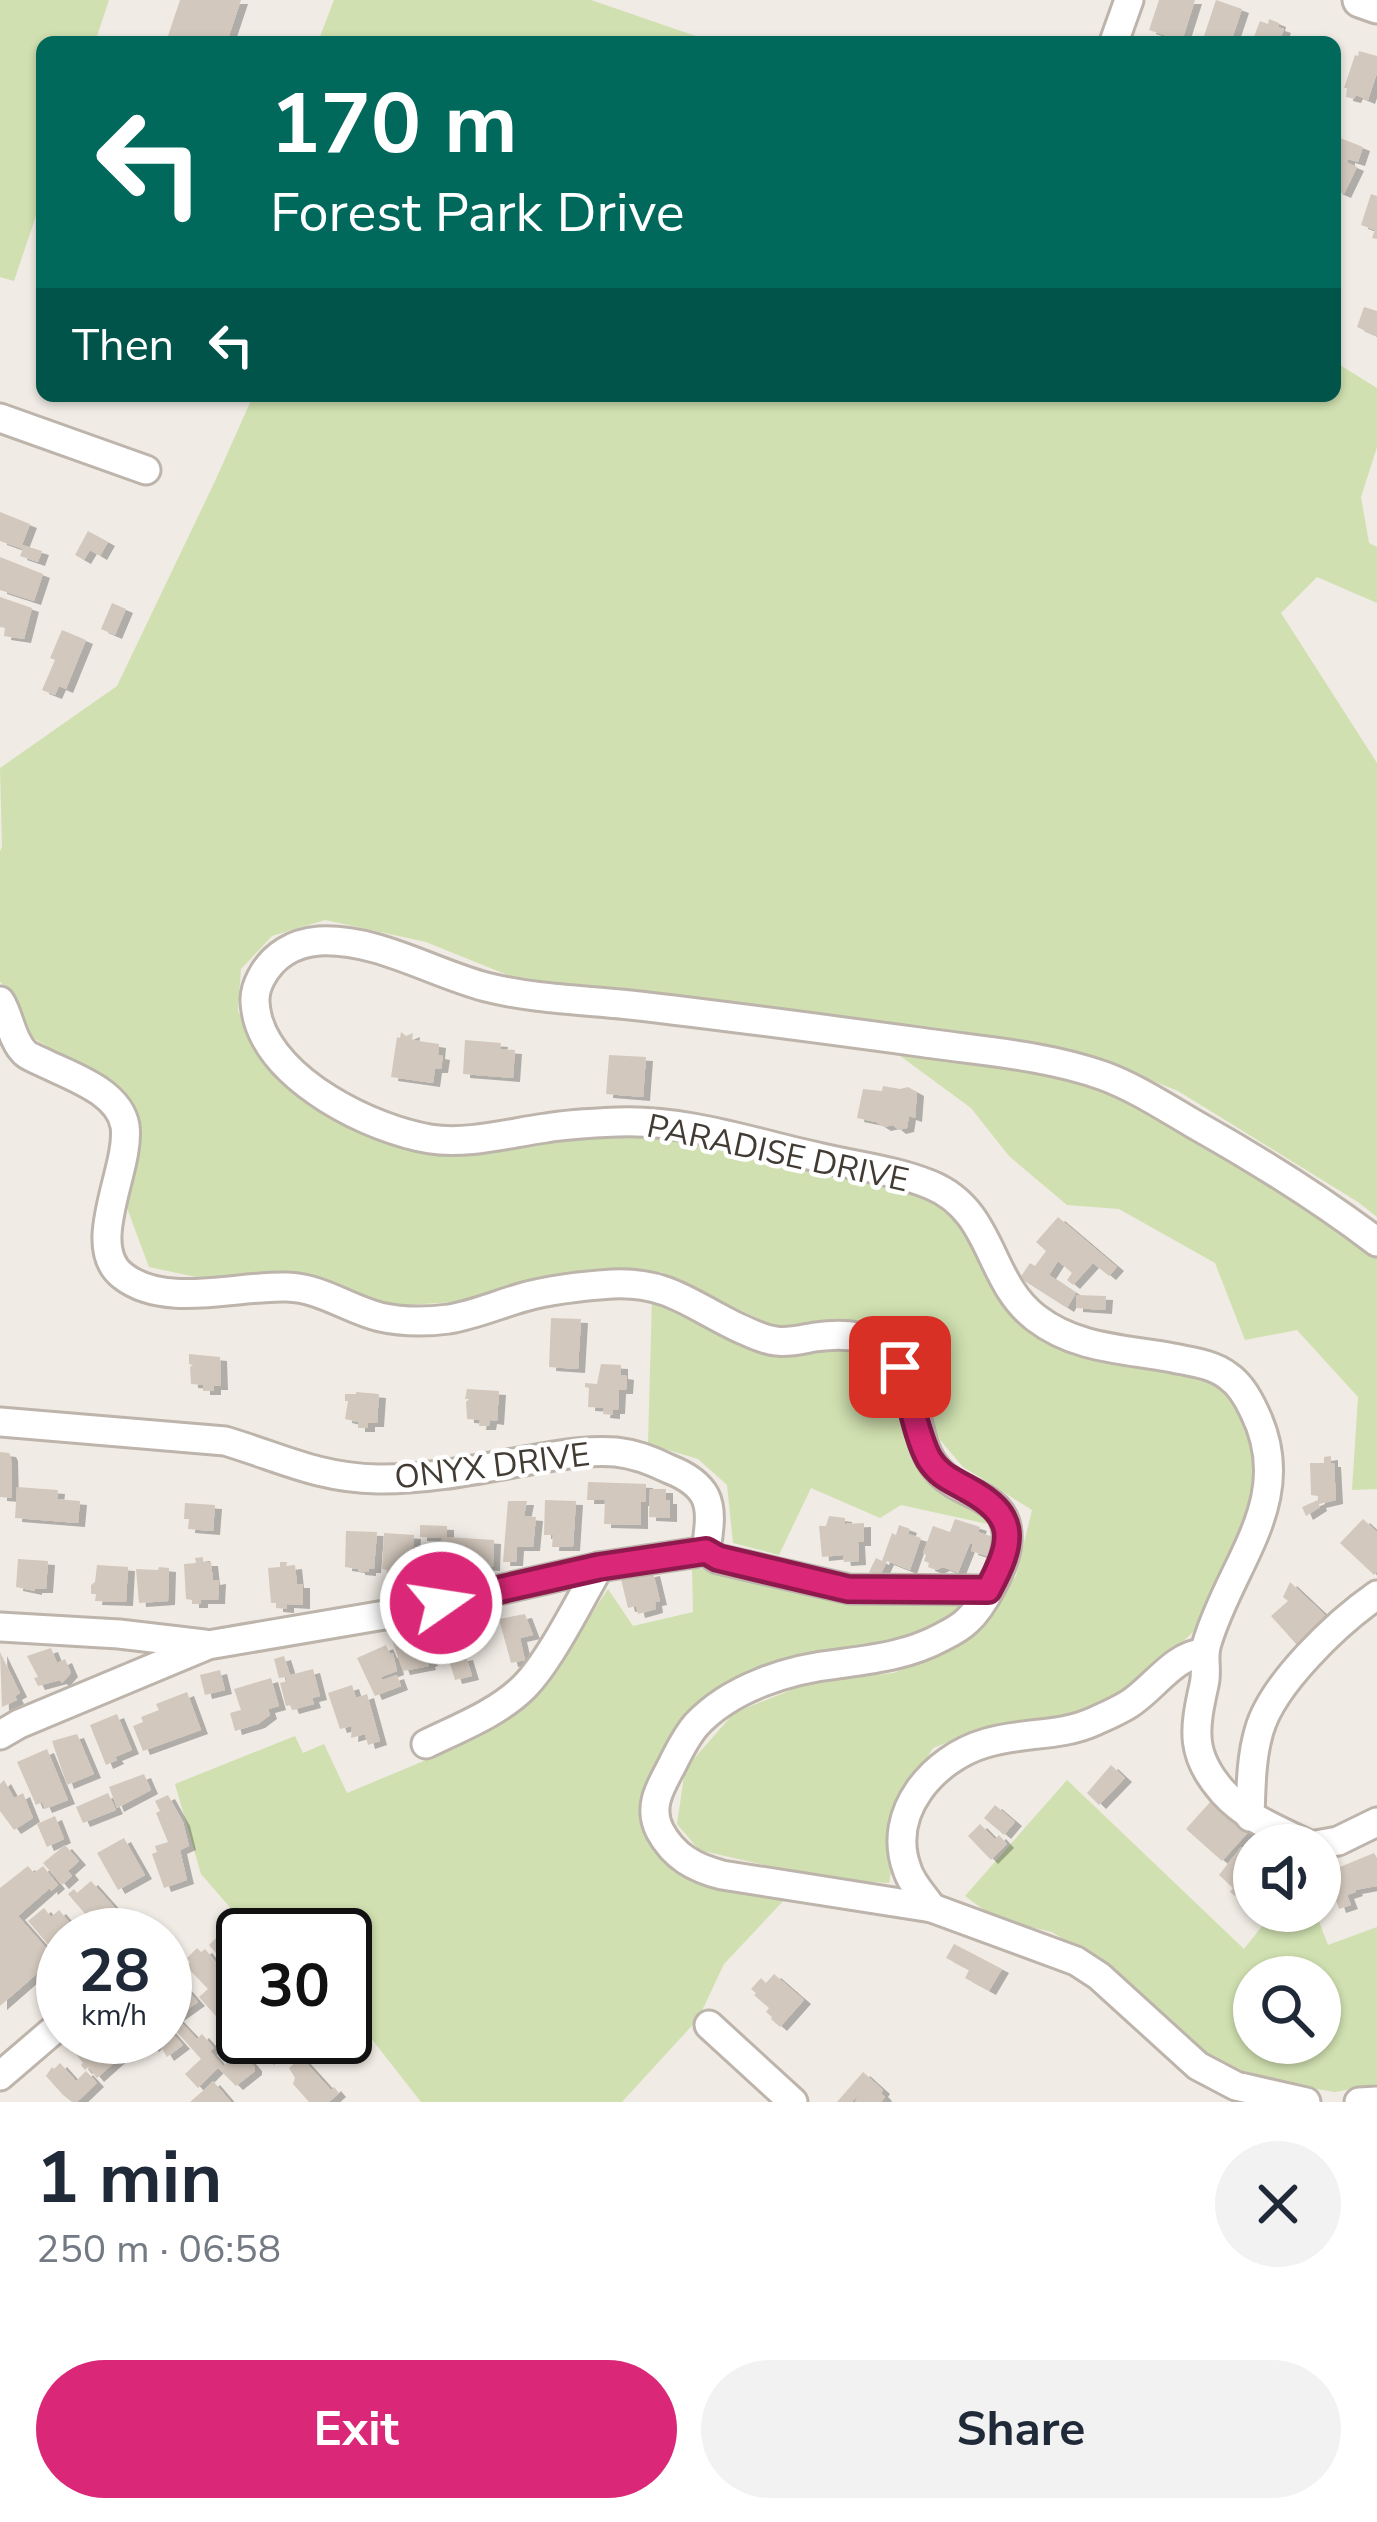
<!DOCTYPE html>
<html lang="en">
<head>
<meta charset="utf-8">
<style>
  :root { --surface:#fff; --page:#f2f2f3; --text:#1f2937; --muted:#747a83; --accent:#db2777 }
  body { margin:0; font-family:"Nunito Sans",sans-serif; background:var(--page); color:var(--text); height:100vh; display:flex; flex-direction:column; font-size:45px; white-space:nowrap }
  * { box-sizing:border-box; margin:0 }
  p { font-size:39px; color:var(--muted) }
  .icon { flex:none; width:66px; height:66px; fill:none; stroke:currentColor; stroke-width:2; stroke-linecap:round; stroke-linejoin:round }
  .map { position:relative; height:2102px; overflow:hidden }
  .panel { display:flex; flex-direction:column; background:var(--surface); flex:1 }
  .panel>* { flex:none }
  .banner { position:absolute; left:36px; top:36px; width:1305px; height:366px; border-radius:18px; box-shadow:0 3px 9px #0004; background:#00695c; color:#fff; overflow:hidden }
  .buttons { position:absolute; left:1233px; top:1824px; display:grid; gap:24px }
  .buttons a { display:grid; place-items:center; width:108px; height:108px; border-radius:50%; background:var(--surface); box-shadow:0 3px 9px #0004; font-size:60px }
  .speed { position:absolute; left:36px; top:1908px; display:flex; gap:24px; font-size:60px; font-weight:700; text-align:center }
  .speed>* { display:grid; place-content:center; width:156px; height:156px; border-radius:50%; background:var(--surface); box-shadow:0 3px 9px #0004; line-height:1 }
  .speed small { font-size:30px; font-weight:400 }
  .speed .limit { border:6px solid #111; border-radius:18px; background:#fff; color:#111 }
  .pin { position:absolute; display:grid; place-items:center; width:102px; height:102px; color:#fff; margin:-51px; border-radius:24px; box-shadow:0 6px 18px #0006 }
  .me { position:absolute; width:132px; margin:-66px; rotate:77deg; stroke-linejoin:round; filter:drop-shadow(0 0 9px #0008) }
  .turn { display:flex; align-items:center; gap:42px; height:252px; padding:0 36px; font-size:54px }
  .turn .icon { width:156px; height:156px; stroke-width:2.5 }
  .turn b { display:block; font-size:84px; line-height:102px }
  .then { display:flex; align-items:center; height:114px; padding:0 36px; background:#0003; gap:24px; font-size:45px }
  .round { display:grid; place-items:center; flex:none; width:126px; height:126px; border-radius:63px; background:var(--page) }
  .overview { display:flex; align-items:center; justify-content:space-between; height:204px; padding:0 36px }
  h1 { font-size:72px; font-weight:700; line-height:90px }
  .action { display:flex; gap:24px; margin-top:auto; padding:24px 36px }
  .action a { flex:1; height:138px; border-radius:72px; background:var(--accent); color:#fff; font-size:48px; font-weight:700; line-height:138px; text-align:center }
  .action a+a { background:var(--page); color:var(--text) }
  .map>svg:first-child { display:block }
</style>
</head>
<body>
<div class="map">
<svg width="1377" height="2102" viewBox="0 0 1377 2102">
  <defs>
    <filter id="shadow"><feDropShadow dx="7" dy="4" stdDeviation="0" flood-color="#0004"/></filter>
  </defs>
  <rect width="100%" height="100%" fill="#f0ebe4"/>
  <g fill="#d0e0b0" fill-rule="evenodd">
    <polygon points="0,0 109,0 95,42 42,42 42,198 14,281 0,277"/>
    <polygon points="334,0 591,0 713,42 318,42"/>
    <polygon points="1335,362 1377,388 1377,447 1361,497 1369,543 1377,547 1377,603 1317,577 1281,613 1377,763 1377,1217 1358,1202 1178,1091 1089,1055 510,976 426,942 325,920 272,936 241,969 238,1011 273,1069 338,1117 410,1149 494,1150 600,1135 688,1139 918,1189 968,1227 996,1289 1029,1329 1095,1355 1188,1369 1234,1393 1262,1470 1239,1557 1193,1632 1126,1695 1062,1720 993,1725 933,1748 900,1802 896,1848 889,1883 825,1879 699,1850 677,1824 685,1769 734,1713 813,1681 894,1673 970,1637 1016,1576 1032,1510 963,1467 940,1440 896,1333 847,1322 776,1327 661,1272 586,1271 472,1301 389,1306 331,1288 224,1283 149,1267 124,1200 137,1146 126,1092 33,1038 12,991 0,982 0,851 2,847 0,768 117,686 216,479 253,396 1335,396"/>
    <polygon points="888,1047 1100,1086 1209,1139 1358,1240 1377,1258 1377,1489 1352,1490 1358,1397 1297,1330 1245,1340 1215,1263 1119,1209 1067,1205 1009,1156 971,1108"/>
    <polygon points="652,1298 777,1357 856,1346 888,1370 922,1466 991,1517 988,1524 901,1505 880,1518 811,1488 779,1555 733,1543 727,1485 698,1459 648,1444"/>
    <polygon points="692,1567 846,1598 957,1597 966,1608 932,1629 871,1646 792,1656 723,1686 666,1747 642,1815 668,1867 786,1898 724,1964 698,2019 622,2102 421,2102 345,2005 345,1935 254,1935 201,1874 175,1784 295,1736 303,1753 324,1744 347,1793 443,1753 536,1697 608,1589 633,1626 693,1612"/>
    <path d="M1067 1780 1244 1949 1274 1911H1315L1328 1945 1377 1927V2084L1335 2092 1257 2079 1211 2056 1118 1974 1052 1932 996 1919 965 1896ZM1254 1977H1320V2043H1254Z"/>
  </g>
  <g fill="#d3c8bd" filter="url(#shadow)">
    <polygon points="180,0 241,0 227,42 166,42"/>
    <polygon points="1159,0 1195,0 1182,41 1149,30"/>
    <polygon points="1216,0 1242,9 1231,42 1202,42"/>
    <polygon points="1269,19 1279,23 1278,27 1284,29 1279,42 1252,42 1260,21 1268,24"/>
    <polygon points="1359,51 1377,56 1377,73 1368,100 1356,95 1354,99 1346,97 1347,88 1344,88 1355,55 1358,56"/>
    <polygon points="1335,136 1363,147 1358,162 1348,159 1348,163 1357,167 1344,194 1335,190 1335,157 1338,155 1335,153"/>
    <polygon points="1371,194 1377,196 1377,239 1372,238 1375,230 1361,225"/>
    <polygon points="1364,307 1377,311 1377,336 1357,327"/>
    <polygon points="0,512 30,524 22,545 42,551 38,562 20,556 23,549 0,541"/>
    <polygon points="88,531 108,542 100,556 90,550 84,560 75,555"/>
    <polygon points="0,557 43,574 34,601 0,590"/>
    <polygon points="0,597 32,608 24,639 4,636 5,628 0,627"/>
    <polygon points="112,603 126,609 115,635 101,629"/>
    <polygon points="62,630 86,640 66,689 59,686 55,695 42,690 55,660 50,658"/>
    <polygon points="401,1032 406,1036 413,1033 412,1040 439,1044 438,1055 443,1056 441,1069 435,1069 433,1083 391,1077 397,1037 400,1038"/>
    <polygon points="465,1040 501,1043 500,1049 515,1050 513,1078 463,1074"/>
    <polygon points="609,1055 646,1057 643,1097 606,1094"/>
    <polygon points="883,1086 900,1089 908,1087 917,1092 915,1118 909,1116 907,1128 899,1130 893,1125 884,1127 876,1122 857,1118 863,1089 882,1091"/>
    <polygon points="1058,1217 1117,1267 1109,1276 1093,1263 1073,1285 1067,1280 1072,1273 1058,1261 1049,1275 1076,1293 1067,1308 1020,1278 1030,1263 1035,1266 1046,1251 1036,1242"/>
    <polygon points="1076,1295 1106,1296 1105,1310 1076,1308"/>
    <polygon points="551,1318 581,1319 578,1369 549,1367"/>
    <polygon points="189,1354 220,1357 221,1386 214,1386 214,1391 203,1391 203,1385 191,1384 190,1367 193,1365 189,1364"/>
    <polygon points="601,1364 621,1365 621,1375 627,1376 626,1390 619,1390 618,1410 613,1410 613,1415 603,1414 604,1408 588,1407 589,1388 585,1387 585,1383 597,1384"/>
    <polygon points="467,1389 499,1391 497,1421 490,1420 489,1426 479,1426 480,1420 467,1419 466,1402 469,1399 465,1399"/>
    <polygon points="356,1392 379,1394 377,1423 368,1423 368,1428 358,1428 358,1422 345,1419 348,1401 345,1401 345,1394 356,1394"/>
    <polygon points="0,1452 9,1453 11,1457 12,1498 0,1497"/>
    <polygon points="1331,1456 1331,1463 1334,1463 1336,1500 1319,1504 1320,1507 1306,1516 1302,1507 1318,1500 1318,1496 1311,1495 1310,1463 1324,1463 1324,1457"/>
    <polygon points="588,1482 646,1484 646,1502 641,1502 641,1525 604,1524 605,1500 587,1500"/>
    <polygon points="17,1487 58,1490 57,1499 80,1501 78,1523 15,1518"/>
    <polygon points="650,1489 666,1489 666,1500 670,1500 670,1518 649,1517"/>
    <polygon points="545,1500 576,1501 573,1547 552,1547 553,1535 544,1535"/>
    <polygon points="508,1501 527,1501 524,1516 536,1517 533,1547 517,1547 516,1562 503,1562"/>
    <polygon points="185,1503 215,1505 213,1531 188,1529 189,1519 184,1519"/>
    <polygon points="829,1516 845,1518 845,1524 864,1523 864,1542 858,1542 859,1561 844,1562 843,1555 822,1557 819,1526 826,1526"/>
    <polygon points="955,1519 980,1527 978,1532 997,1538 990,1557 971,1551 973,1544 970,1543 958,1573 943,1567 936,1570 928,1567 929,1563 924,1561 926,1555 923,1553 933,1526 950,1532"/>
    <polygon points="1363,1519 1377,1532 1377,1572 1374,1575 1340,1543"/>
    <polygon points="420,1525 447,1526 447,1537 494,1540 493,1567 480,1566 480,1570 470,1570 470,1574 453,1573 453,1577 441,1576 441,1579 420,1578 421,1555 441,1556 442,1538 420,1537"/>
    <polygon points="899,1525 910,1529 908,1534 921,1538 910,1570 887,1561 880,1576 869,1572 876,1558 882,1561 892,1533 896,1535"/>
    <polygon points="346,1531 377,1532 374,1569 369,1569 369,1572 358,1571 358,1569 345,1567"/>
    <polygon points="384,1533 414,1535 411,1573 387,1573 387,1570 382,1569"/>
    <polygon points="203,1557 203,1562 211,1562 213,1581 219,1580 218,1600 201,1600 201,1604 192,1604 192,1600 186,1599 184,1564 196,1563 195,1558"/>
    <polygon points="18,1559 48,1561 46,1589 35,1589 35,1591 16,1587"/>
    <polygon points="280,1562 287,1562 286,1566 295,1565 297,1584 303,1584 303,1605 287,1604 287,1609 276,1608 276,1603 271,1603 268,1568 280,1567"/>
    <polygon points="97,1565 128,1567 126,1602 95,1601 96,1594 91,1594 91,1585 95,1582"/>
    <polygon points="159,1567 169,1568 168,1601 139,1603 136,1569 158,1570"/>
    <polygon points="653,1572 660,1601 655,1602 656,1609 638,1614 636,1606 628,1608 621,1579"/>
    <polygon points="1290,1582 1325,1615 1297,1645 1271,1616 1288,1601 1283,1597"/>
    <polygon points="525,1614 533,1635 520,1638 525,1660 511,1663 499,1619"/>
    <polygon points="399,1623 403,1635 421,1629 431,1662 428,1663 429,1666 403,1671 387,1626"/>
    <polygon points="386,1645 390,1654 393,1653 397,1671 381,1677 382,1680 397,1675 401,1686 375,1696 357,1658"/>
    <polygon points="51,1648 57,1663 65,1659 71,1673 62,1683 60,1680 38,1686 34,1678 38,1677 27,1656"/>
    <polygon points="0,1652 20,1693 15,1696 17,1700 2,1707"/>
    <polygon points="284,1656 290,1675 313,1669 320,1696 312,1698 314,1704 292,1710 290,1705 286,1706 280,1683 287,1681 286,1677 279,1678 274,1659"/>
    <polygon points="466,1656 472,1676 455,1680 449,1660"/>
    <polygon points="220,1670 225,1690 205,1695 200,1675"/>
    <polygon points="271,1678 279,1706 268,1709 270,1715 258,1724 235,1731 230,1713 241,1710 234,1689"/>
    <polygon points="352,1685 356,1698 367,1694 380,1741 368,1745 365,1734 351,1738 352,1726 340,1729 328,1693"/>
    <polygon points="187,1692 201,1730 143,1751 133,1726 143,1722 141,1717 159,1710 156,1704"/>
    <polygon points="117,1714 132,1750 115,1757 117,1760 106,1765 90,1725"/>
    <polygon points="77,1734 94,1774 67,1785 52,1741"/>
    <polygon points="47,1749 68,1800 45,1809 42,1802 36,1805 17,1762"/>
    <polygon points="1111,1765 1125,1778 1099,1805 1087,1793"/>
    <polygon points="144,1774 151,1790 117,1808 109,1787"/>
    <polygon points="4,1780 14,1798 23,1793 33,1818 14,1830 0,1811 0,1784"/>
    <polygon points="108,1793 116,1810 83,1823 76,1807"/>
    <polygon points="168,1795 183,1822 189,1846 180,1850 187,1880 164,1888 152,1854 157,1852 155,1846 168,1842 156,1813 160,1811 155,1801"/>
    <polygon points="1223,1797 1253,1827 1222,1861 1186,1829 1211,1801 1215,1805"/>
    <polygon points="995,1805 1015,1822 1004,1835 984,1818"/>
    <polygon points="55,1816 64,1839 47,1847 37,1824"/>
    <polygon points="980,1824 995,1839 999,1835 1007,1844 991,1860 968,1836"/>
    <polygon points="124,1838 145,1875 118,1890 97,1853"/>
    <polygon points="65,1845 79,1861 68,1871 72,1876 62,1885 43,1863"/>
    <polygon points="1241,1847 1254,1856 1254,1906 1238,1892 1235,1896 1230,1892 1233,1888 1219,1875"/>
    <polygon points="1374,1853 1377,1858 1377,1886 1355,1890 1356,1892 1347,1895 1351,1905 1339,1909 1329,1879 1333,1878 1330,1871"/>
    <polygon points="28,1866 34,1873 43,1866 58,1885 51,1891 50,1888 18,1916 55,1958 0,2006 0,1888"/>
    <polygon points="91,1881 123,1917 106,1931 102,1926 99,1930 68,1894 74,1889 77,1893"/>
    <polygon points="44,1908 51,1917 59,1910 80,1935 63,1935 63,1962 28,1921"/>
    <polygon points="225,1924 229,1928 234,1924 243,1934 243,1968 232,1956 224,1962 209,1945 220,1934 217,1931"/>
    <polygon points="954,1944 1002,1969 989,1991 965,1978 969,1970 946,1958"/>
    <polygon points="197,1948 201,1952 205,1949 234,1984 227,1990 224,1987 216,1992 239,2017 235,2020 237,2023 229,2031 199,1997 208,1989 186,1966 190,1962 187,1958"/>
    <polygon points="774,1974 804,2000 780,2027 771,2019 772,2017 766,2012 769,2008 754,1995 756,1993 751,1989 761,1978 766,1983"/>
    <polygon points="174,1975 198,2002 177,2017 165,2007 165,1978 168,1981"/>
    <polygon points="175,2016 197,2039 202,2034 214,2048 210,2051 223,2066 240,2050 255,2067 255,2071 236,2086 218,2068 198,2088 185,2074 201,2059 168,2022"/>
    <polygon points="165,2025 183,2045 167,2057 158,2042 152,2048 140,2037 165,2037"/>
    <polygon points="85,2037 112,2037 125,2053 97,2078 88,2067 85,2070 81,2065 83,2063 73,2050"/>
    <polygon points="247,2037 279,2037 284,2043 267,2061"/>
    <polygon points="301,2057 331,2090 334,2087 339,2093 329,2102 309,2102 293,2084 295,2078 289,2068"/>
    <polygon points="60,2063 76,2081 86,2071 97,2083 77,2102 72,2102 63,2095 46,2076 52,2067 54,2069"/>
    <polygon points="863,2072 883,2090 881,2093 885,2097 881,2102 855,2102 859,2094 852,2102 837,2102"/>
    <polygon points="213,2081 231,2102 190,2102 205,2089"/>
  </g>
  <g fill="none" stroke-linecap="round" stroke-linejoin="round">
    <defs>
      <g id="minor">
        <polyline points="1114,42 1129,0"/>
        <polyline points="0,418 146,470"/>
        <path d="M0 1001C10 1016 11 1040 25 1053 26 1055 40 1061 42 1062 70 1076 119 1091 125 1126 131 1168 83 1246 123 1276 165 1309 238 1285 287 1287 321 1288 348 1309 380 1317 402 1322 426 1322 449 1319 474 1315 499 1304 524 1297 553 1289 582 1286 612 1284 668 1281 692 1306 739 1328 751 1333 763 1340 776 1341 789 1343 803 1339 815 1337 884 1327 899 1358 916 1416 921 1435 924 1455 938 1470 961 1498 1011 1493 1007 1543 1005 1565 983 1607 967 1621 961 1627 950 1633 942 1637 909 1655 874 1659 838 1664 789 1669 730 1688 696 1725 685 1738 678 1753 671 1767 659 1789 648 1808 660 1831 674 1857 695 1868 722 1875L932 1908 1076 1961 1099 1976 1198 2066 1236 2086 1306 2102"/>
        <path d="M0 1422 225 1441C279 1457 318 1478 377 1479 432 1480 488 1467 542 1458 566 1454 591 1450 616 1452 634 1454 653 1461 669 1469 682 1474 698 1483 705 1496 713 1512 708 1534 706 1551"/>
        <polyline points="0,1627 119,1634 204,1644"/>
        <polyline points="0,1735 19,1724 208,1645 402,1612 599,1567 706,1551 718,1559 849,1589 989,1590"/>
        <path d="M426 1744C459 1728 498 1713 524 1687 550 1661 580 1600 599 1567"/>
        <path d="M1250 1817C1251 1788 1251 1758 1259 1731 1272 1684 1338 1622 1377 1595"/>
        <path d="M1309 1845C1278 1830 1246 1818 1223 1792 1190 1755 1194 1730 1204 1685 1208 1669 1202 1658 1207 1643 1231 1562 1298 1499 1254 1411 1248 1398 1240 1384 1228 1376 1213 1364 1192 1362 1173 1358 1125 1349 1076 1349 1036 1318 987 1281 994 1211 931 1185 895 1170 855 1166 818 1157 754 1143 684 1119 618 1122 594 1123 569 1124 546 1128 509 1133 467 1145 430 1139 370 1129 276 1082 258 1020 254 1004 253 993 261 978 273 955 294 943 319 941 377 938 432 973 486 987 533 999 583 1000 630 1005 727 1016 823 1029 919 1042 980 1051 1046 1055 1104 1076 1136 1088 1165 1107 1194 1124 1258 1160 1319 1198 1377 1242"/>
        <polyline points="1316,1845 1338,1841 1377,1822"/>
        <path d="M932 1908C924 1896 911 1883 907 1869 886 1812 934 1758 986 1743 1021 1732 1061 1737 1095 1721 1106 1716 1118 1711 1129 1704 1153 1689 1174 1655 1203 1653"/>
        <polyline points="709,2025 793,2102"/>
        <polyline points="0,2076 63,2022"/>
        <polyline points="1359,2102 1377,2101"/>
      </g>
      <polyline id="tertiary" points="1360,0 1377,6"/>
    </defs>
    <use href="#minor" stroke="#bdb4ab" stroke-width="33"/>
    <use href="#tertiary" stroke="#bdb4ab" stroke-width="39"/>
    <use href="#minor" stroke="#fff" stroke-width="27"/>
    <use href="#tertiary" stroke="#fff" stroke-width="33"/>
  </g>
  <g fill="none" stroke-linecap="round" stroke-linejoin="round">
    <defs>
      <path id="route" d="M441 1603 599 1567 706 1551 718 1558 848 1589 988 1590C1014 1541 1019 1516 966 1488 950 1479 939 1475 929 1459 916 1436 910 1394 900 1367"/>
    </defs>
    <use href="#route" stroke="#8e194d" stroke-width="30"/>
    <use href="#route" stroke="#db2777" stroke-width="21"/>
  </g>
  <g text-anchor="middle" stroke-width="9" stroke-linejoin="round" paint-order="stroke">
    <g font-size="33" fill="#413b34" stroke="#fff">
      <text transform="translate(778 1152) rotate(12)" y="12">PARADISE DRIVE</text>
      <text transform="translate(492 1465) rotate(-7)" y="12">ONYX DRIVE</text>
    </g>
  </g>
</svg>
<div class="buttons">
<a><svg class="icon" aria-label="sound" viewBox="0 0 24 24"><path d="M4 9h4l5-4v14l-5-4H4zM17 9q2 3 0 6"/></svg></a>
<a><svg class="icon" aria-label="search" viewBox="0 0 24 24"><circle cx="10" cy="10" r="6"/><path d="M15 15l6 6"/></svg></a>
</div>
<div class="speed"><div>28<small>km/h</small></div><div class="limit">30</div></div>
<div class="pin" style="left:900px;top:1367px;background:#d93025"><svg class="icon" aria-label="arrive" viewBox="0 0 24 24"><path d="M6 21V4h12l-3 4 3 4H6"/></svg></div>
<svg class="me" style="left:441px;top:1603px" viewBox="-20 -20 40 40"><circle r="17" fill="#db2777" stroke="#fff" stroke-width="3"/><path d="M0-11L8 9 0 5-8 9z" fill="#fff"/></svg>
<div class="banner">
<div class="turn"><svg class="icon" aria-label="left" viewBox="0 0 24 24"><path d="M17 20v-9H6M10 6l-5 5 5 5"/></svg><div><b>170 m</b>Forest Park Drive</div></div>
<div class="then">Then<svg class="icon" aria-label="left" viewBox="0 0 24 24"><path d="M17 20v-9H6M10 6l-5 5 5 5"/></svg></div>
</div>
</div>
<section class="panel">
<div class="overview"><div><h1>1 min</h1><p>250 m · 06:58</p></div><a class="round"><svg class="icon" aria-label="close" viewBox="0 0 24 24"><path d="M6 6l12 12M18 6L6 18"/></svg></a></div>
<div class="action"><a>Exit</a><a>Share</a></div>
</section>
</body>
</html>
